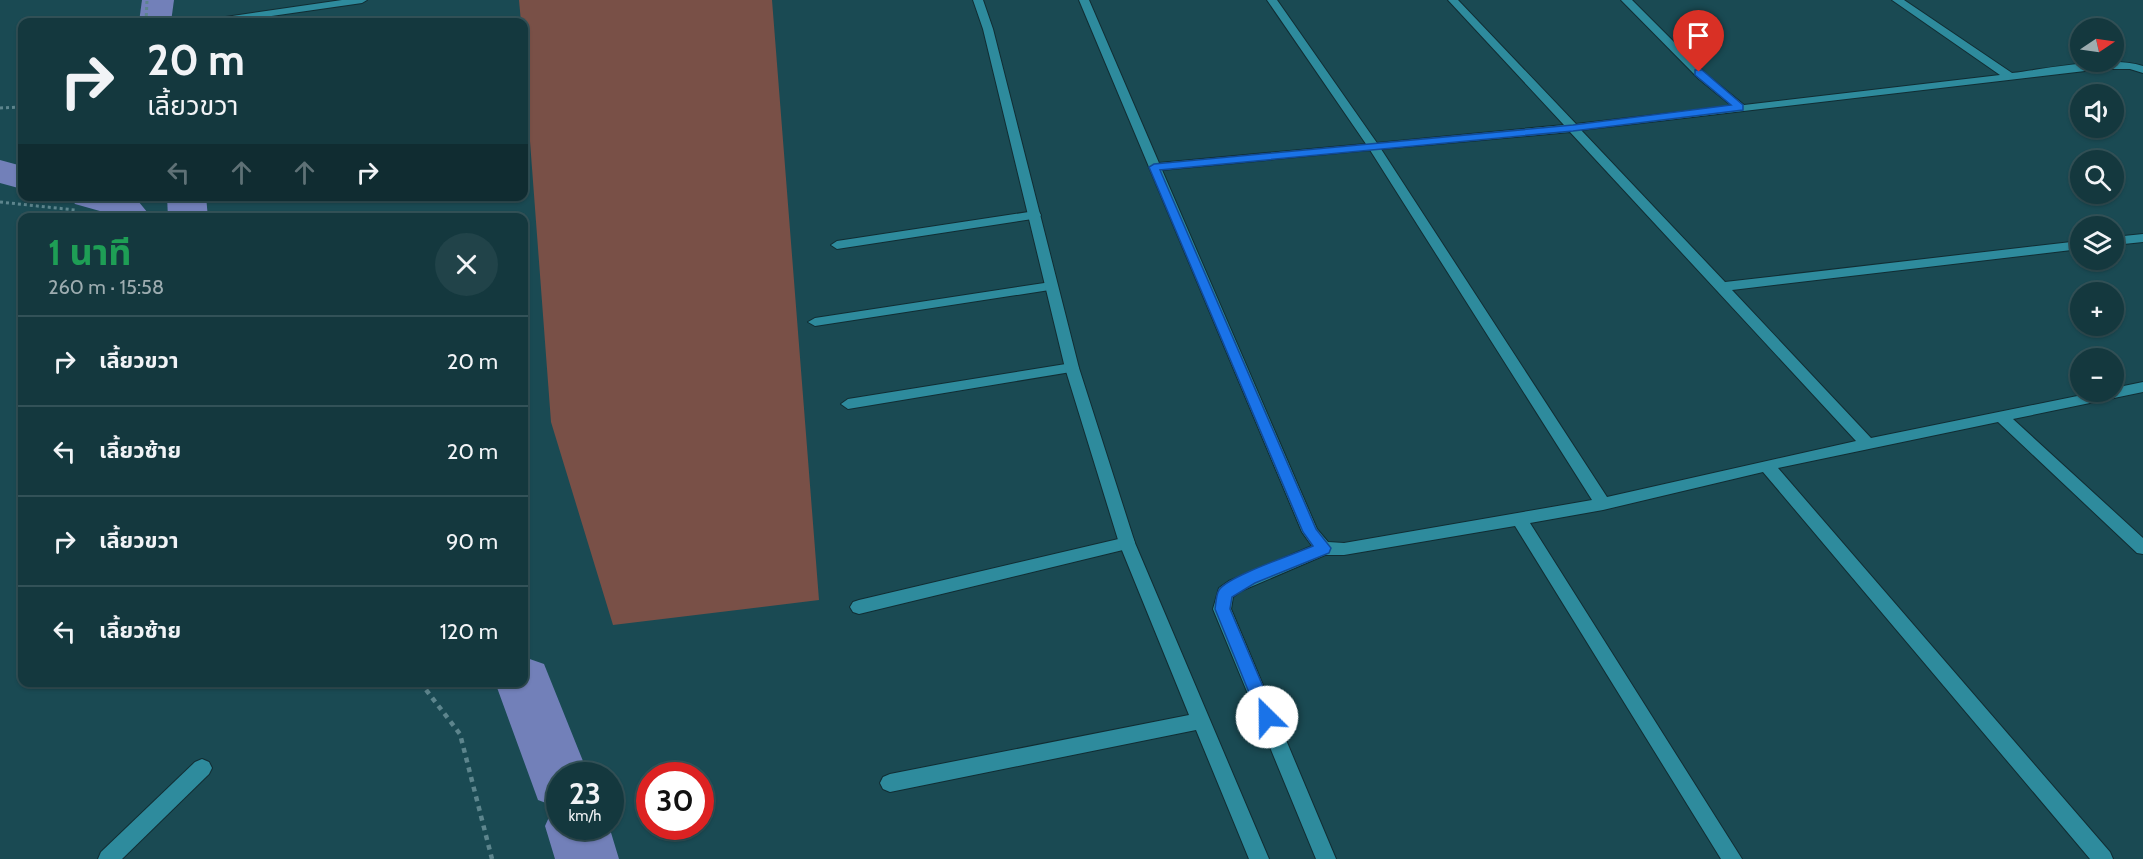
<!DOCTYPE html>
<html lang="th">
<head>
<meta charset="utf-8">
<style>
  :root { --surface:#14383e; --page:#214349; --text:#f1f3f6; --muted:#9dacb0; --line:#335258 }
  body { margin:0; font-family:Cabin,"Noto Sans Thai",sans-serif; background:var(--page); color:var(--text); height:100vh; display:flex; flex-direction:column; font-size:22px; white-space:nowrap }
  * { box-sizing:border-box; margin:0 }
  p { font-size:20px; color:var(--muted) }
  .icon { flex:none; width:33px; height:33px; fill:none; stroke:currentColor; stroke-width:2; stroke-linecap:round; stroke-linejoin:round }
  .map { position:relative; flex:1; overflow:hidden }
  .panel { position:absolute; left:18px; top:213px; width:510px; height:474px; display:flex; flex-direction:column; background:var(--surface); border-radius:12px; box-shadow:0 2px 4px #0004,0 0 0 2px var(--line) }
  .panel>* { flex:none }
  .banner { position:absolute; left:18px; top:18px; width:510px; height:183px; border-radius:12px; box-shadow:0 2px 4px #0004,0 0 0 2px var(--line); background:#14383e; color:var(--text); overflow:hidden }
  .needle { width:39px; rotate:77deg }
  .controls { position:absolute; left:2070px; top:18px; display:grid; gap:12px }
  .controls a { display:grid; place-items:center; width:54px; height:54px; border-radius:50%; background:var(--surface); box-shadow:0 2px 4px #0004,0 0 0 2px var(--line); font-size:30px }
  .speed { position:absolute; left:546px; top:762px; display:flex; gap:12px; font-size:30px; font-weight:700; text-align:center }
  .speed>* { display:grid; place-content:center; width:78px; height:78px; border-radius:50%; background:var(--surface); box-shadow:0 2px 4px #0004,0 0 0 2px var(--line); line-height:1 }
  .speed small { font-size:15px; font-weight:400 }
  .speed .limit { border:9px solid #d22; background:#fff; color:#111 }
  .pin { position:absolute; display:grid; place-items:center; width:51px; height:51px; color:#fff; margin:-62px -26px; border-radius:50% 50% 50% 0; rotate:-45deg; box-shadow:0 0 6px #0007 }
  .pin .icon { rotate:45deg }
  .me { position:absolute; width:66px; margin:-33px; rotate:337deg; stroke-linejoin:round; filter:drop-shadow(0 0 4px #0008) }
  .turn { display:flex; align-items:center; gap:21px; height:126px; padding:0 30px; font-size:27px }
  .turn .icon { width:78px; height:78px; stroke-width:2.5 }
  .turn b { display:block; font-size:42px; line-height:51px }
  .lanes { display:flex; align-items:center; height:57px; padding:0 30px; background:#0003; justify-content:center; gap:30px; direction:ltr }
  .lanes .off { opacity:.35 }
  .round { display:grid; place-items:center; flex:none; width:63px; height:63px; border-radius:32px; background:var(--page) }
  .headline { display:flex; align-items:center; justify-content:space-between; height:102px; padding:0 30px }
  h1 { font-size:36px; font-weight:700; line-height:45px; color:#1e9e55 }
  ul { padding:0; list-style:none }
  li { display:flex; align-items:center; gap:18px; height:90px; padding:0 30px; border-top:2px solid var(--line) }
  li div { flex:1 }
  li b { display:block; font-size:22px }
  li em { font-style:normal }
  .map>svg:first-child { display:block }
</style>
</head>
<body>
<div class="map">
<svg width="2143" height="859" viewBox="0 0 2143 859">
  <rect width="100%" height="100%" fill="#1a4a53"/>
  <polygon fill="#795047" points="519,0 772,0 819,600 613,625 551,422 524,61 524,22 521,22"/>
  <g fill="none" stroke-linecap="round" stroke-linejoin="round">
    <g fill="#7280b9" fill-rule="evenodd">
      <polygon points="142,0 174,0 171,22 139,22"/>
      <polygon points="0,160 22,166 22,189 0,183"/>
      <polygon points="70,196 134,196 152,218 111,218 107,213 75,204"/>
      <polygon points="167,196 206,196 208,218 168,218"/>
      <polygon points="524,657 544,664 589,776 560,776 560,826 609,826 619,859 555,859 545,826 554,806 538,800 495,682 524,682"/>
    </g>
    <defs>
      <g id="lane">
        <polygon points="1035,211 1039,212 1041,215 1039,218 837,249 831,245 837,241"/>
        <polygon points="1051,282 1058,286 1056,289 815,326 808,322 815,318"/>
        <polygon points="1072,363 1077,365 1079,368 1077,371 848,409 841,404 848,399"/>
        <polygon points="1127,537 1133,538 1135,543 1133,548 1127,549 859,614 853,612 850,607 853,602 859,600"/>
      </g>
      <g id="street">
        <polygon points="342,0 367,0 362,3 229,22 207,22 212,19"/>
        <polygon points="973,0 983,0 993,29 1079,368 1135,543 1269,859 1249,859 1196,730 890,792 883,789 880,783 883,777 890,774 1189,715 1119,543 1065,368 983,29"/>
        <path d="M1079 0H1089L1159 163 1366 144 1267 0H1277L1377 143 1564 125 1448 0H1458L1576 124 1732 106 1699 79 1621 0H1632L1707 75 1744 105 2000 75 1892 0H1904L2012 73C2048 69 2109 55 2143 66V73L2130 69H2102L1581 130 1725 282 2080 241V249L1732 290 1871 438 2097 392H2114V388L2143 382V392L2013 419 2143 538V554L2137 553 1998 422 1778 468 2110 852 2113 859H2090L1763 472 1603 510 1530 523 1742 859H1721L1515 526 1344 555H1325L1241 591 1233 597 1231 609 1336 859H1316L1213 609 1219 588 1229 581 1312 546 1302 532ZM1570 132 1856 441 1607 497 1381 149ZM1370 150 1592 500 1344 543 1328 542 1317 529 1162 170Z"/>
        <polygon points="2143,234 2143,242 2114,245 2114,237"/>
        <polygon points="202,759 209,762 212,768 209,774 122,859 98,859 101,852 195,762"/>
      </g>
    </defs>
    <use href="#lane" stroke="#112d33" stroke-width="2"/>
    <use href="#street" stroke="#112d33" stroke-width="2"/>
    <g stroke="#5d858d" stroke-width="3" stroke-dasharray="3 3" stroke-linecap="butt">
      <polyline points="146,22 147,0"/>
      <polyline points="0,108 22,107"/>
      <polyline points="0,202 75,210 81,218"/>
    </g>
    <polyline stroke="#5d858d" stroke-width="4.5" stroke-dasharray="5 5" stroke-linecap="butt" points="420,682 460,734 492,859"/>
    <use href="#lane" fill="#2e8b9d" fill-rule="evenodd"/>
    <use href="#street" fill="#2e8b9d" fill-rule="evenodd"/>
  </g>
  <path fill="#1a73e8" stroke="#114b97" stroke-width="1.5" d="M1695 70H1702L1743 105V110L1573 131 1160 170 1316 529 1331 548 1329 553 1255 583 1232 597 1230 609 1276 717 1273 722 1267 725 1261 722 1215 609C1216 603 1216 595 1219 590 1228 576 1295 554 1313 546L1303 532 1149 167 1154 164 1573 125 1731 105 1695 75Z"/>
</svg>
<div class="controls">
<a><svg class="needle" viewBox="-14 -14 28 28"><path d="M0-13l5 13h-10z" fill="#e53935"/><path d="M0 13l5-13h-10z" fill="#9dacb0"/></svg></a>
<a><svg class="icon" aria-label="sound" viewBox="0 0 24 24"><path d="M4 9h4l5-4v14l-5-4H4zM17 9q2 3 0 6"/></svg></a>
<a><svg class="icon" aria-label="search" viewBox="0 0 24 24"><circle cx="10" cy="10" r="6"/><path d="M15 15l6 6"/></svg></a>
<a><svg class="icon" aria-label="layers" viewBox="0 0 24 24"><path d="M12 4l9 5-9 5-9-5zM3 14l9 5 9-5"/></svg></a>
<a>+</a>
<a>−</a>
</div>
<div class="speed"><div>23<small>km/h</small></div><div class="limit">30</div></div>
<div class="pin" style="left:1699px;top:72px;background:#d93025"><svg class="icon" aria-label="arrive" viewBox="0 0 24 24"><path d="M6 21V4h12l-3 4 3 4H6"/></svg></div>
<svg class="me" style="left:1267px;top:717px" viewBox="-20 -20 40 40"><circle r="19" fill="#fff"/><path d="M0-13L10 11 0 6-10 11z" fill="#1a73e8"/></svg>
<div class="banner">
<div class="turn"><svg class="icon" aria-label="right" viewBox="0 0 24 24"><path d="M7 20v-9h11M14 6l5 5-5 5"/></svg><div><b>20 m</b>เลี้ยวขวา</div></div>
<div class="lanes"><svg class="icon off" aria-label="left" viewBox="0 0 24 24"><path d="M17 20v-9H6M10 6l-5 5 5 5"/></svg><svg class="icon off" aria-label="ahead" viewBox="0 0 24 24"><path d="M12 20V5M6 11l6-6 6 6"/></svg><svg class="icon off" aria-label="ahead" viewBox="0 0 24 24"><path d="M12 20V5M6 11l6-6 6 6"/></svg><svg class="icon" aria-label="right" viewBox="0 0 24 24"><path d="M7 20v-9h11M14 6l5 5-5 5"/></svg></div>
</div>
<section class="panel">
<div class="headline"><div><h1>1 นาที</h1><p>260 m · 15:58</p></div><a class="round"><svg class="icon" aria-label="close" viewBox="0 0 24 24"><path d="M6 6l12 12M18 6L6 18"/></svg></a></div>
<ul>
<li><svg class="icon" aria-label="right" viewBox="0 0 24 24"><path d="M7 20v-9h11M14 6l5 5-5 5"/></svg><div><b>เลี้ยวขวา</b></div><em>20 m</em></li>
<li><svg class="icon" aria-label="left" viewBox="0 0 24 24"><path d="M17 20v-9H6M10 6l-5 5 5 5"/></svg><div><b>เลี้ยวซ้าย</b></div><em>20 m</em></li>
<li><svg class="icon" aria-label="right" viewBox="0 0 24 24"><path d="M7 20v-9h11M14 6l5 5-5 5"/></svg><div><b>เลี้ยวขวา</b></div><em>90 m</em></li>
<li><svg class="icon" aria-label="left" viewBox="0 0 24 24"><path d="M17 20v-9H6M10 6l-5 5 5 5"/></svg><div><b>เลี้ยวซ้าย</b></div><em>120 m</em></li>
</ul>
</section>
</div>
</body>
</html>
